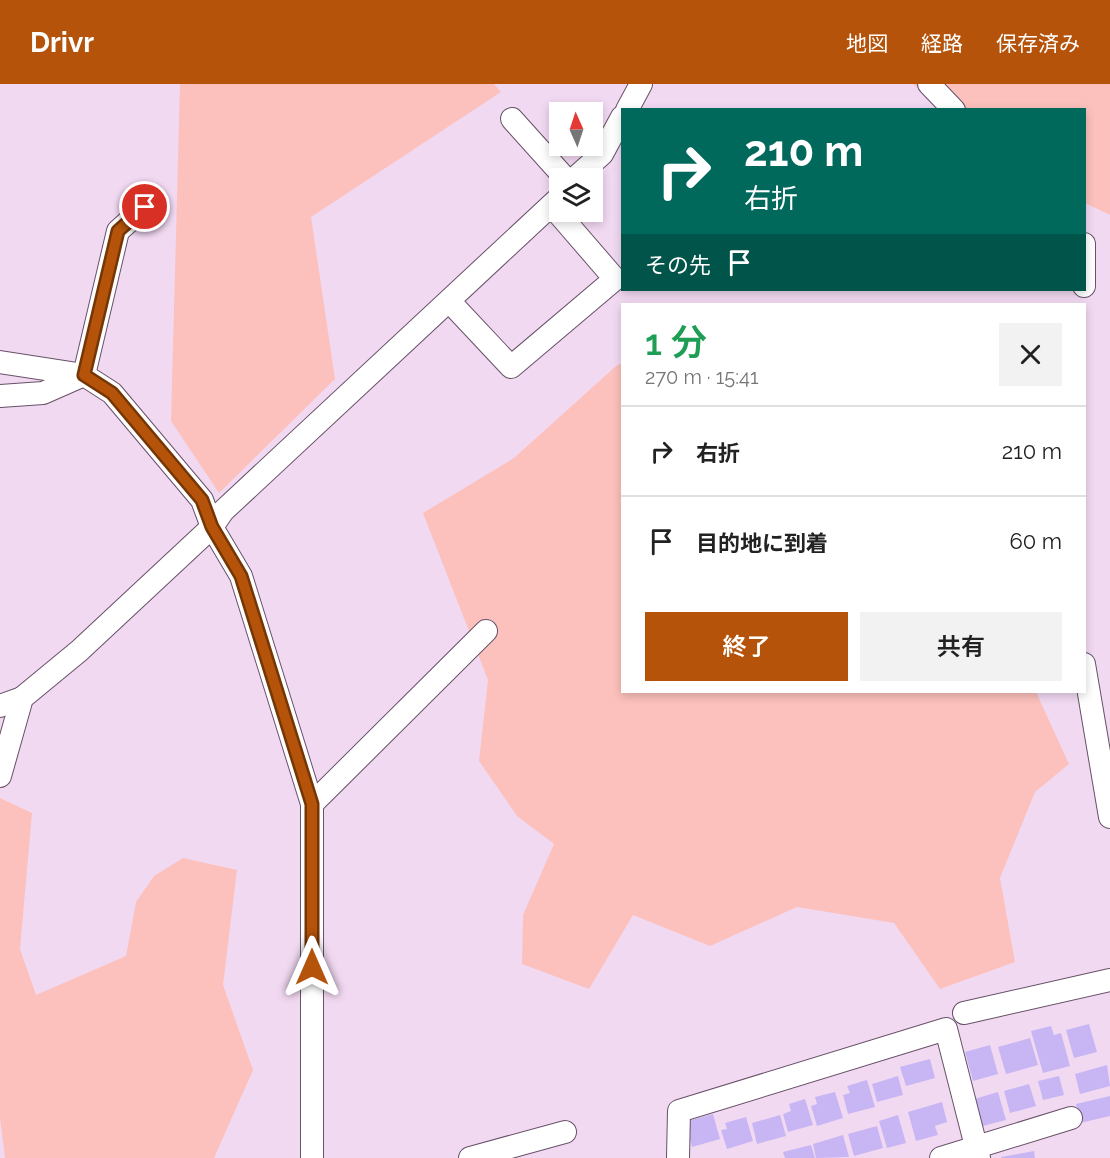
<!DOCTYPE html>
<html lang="ja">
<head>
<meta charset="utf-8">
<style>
  :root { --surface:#fff; --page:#f2f2f2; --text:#222; --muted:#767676; --line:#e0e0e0; --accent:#b45309 }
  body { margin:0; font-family:Raleway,"Noto Sans JP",sans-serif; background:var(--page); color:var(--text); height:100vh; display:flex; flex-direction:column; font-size:22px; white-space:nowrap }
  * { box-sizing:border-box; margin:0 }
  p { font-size:20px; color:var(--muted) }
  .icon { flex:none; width:33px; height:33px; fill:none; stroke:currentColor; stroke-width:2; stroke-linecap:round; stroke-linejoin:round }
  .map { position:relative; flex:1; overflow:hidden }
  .panel { position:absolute; left:621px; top:219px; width:465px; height:390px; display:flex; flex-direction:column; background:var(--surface); border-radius:0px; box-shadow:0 3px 9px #0003 }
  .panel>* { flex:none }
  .hud { position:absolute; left:621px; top:24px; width:465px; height:183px; border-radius:0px; box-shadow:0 3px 9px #0003; background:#00695c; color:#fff; overflow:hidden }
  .needle { width:39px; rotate:357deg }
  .controls { position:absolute; left:549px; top:18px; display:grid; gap:12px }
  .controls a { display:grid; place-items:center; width:54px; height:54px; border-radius:0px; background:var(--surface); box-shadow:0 3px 9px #0003; font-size:30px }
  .pin { position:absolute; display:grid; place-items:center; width:51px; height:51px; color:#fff; margin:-26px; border:3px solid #fff; border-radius:50%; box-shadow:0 2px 6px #0007 }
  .me { position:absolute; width:66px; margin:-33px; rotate:0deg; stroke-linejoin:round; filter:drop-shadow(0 0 4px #0008) }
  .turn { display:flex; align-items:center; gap:21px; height:126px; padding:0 24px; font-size:27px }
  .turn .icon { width:78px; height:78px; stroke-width:2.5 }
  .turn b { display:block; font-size:42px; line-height:51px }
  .then { display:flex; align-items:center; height:57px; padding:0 24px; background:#0003; gap:12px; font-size:22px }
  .round { display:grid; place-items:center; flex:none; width:63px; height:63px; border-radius:0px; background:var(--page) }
  .headline { display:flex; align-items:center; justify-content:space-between; height:102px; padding:0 24px }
  h1 { font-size:36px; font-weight:600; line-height:45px; color:#1e9e55 }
  .primary-button { display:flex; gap:12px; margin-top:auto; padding:12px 24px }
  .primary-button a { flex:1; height:69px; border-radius:0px; background:var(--accent); color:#fff; font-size:24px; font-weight:600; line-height:69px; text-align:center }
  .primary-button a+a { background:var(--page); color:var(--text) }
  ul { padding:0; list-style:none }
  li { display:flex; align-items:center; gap:18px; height:90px; padding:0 24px; border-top:2px solid var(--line) }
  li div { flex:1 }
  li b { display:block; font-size:22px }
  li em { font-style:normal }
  header { display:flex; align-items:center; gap:36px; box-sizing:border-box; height:84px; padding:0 30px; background:var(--accent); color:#fff }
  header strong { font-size:28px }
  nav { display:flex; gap:33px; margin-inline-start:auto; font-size:21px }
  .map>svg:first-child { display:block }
</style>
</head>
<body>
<header>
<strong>Drivr</strong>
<nav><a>地図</a><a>経路</a><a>保存済み</a></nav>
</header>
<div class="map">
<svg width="1110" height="1074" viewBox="0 0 1110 1074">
  <rect width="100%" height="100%" fill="#f2d9f2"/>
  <g fill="#fcc1bc">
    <polygon points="180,0 494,0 501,8 311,133 335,295 219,409 171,337"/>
    <polygon points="913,0 1110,0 1110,131 1085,119 1084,26 940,25"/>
    <polygon points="622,279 622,608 1036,608 1069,680 1035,708 1000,794 1015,878 940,905 894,839 797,823 710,862 633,831 589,905 522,880 523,831 554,760 517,732 479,677 488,596 423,429 514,374 616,282"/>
    <polygon points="0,714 32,729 20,865 36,911 126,872 136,818 154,792 183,774 237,786 223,901 253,986 214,1074 5,1074 0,1034"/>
  </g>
  <g fill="#c7b6f3">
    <polygon points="1089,940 1097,968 1074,974 1066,946"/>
    <polygon points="1051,942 1054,951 1061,949 1070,982 1043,989 1031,947"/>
    <polygon points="1030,954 1038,981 1006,990 998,963"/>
    <polygon points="990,961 998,990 973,997 965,968"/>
    <polygon points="930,975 935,994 906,1002 900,983"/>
    <polygon points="1107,981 1110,1002 1080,1010 1075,990"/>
    <polygon points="898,992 903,1011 877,1018 872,1000"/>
    <polygon points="1059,992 1064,1011 1043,1016 1038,997"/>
    <polygon points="867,996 875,1023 848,1030 843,1011 850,1009 847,1002"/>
    <polygon points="1029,1000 1036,1022 1010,1029 1004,1007"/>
    <polygon points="835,1008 843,1034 817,1042 811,1022 817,1020 815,1013"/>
    <polygon points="998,1008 1006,1036 979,1043 971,1016"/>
    <polygon points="1110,1012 1110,1032 1080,1039 1076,1020"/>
    <polygon points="805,1015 813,1041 788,1048 783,1030 791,1027 789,1020"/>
    <polygon points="942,1018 947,1038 935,1042 938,1051 916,1057 908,1028"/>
    <polygon points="713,1030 720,1055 692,1063 685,1038"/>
    <polygon points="780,1031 786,1052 757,1060 752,1039"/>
    <polygon points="898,1031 906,1059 887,1064 879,1037"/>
    <polygon points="746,1033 753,1057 727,1065 721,1046 727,1045 725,1039"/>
    <polygon points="877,1042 883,1064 854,1072 848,1050"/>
    <polygon points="843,1051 849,1073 816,1074 813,1060"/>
    <polygon points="811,1061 815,1074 785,1074 783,1068"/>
    <polygon points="1034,1067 1035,1074 1001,1074 1001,1073"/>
  </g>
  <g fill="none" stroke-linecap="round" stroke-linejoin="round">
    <defs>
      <g id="minor">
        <polyline points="929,0 954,26"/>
        <polyline points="627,26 641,0"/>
        <polyline points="512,35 565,94"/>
        <polyline points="575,94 602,70 622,33"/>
        <polyline points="1084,160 1084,202"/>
        <polyline points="450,218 511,283 615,195 552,122"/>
        <polyline points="0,278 84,291 112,309 202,416 212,443 241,492 312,720 312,1074"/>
        <polyline points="84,291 118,147 145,123"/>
        <polyline points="0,312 43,309 84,291"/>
        <polyline points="1084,580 1110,733"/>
        <polyline points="0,622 22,614"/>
        <polyline points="0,692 22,614 79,567 212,443 223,427 560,113"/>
        <polyline points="312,720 486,547"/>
        <polyline points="964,929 1110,896"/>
        <polyline points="470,1074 565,1048"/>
        <polyline points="678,1074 679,1027 946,945 979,1074"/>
        <polyline points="941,1074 1071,1034"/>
      </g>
    </defs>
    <use href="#minor" stroke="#675167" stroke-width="24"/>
    <use href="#minor" stroke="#fff" stroke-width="22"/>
  </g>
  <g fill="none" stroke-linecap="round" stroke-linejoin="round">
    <defs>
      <polyline id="route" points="145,123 118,147 84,291 112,309 202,416 212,443 241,492 312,720 312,883"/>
    </defs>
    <use href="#route" stroke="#753606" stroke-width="15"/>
    <use href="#route" stroke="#b45309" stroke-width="10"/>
  </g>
</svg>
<div class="controls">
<a><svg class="needle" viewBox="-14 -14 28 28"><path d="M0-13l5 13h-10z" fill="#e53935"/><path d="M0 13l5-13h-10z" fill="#767676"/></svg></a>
<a><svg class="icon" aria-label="layers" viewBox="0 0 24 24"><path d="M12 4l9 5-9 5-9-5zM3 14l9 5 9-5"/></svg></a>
</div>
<div class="pin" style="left:145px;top:123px;background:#d93025"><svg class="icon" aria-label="arrive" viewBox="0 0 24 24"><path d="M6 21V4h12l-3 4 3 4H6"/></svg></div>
<svg class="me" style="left:312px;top:883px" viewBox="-20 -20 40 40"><path d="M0-17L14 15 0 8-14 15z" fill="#b45309" stroke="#fff" stroke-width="4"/></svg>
<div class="hud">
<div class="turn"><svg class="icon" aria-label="right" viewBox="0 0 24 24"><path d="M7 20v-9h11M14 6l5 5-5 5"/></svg><div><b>210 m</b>右折</div></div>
<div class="then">その先<svg class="icon" aria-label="arrive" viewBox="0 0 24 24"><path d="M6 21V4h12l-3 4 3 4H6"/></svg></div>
</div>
<section class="panel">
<div class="headline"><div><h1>1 分</h1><p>270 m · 15:41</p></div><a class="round"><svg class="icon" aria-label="close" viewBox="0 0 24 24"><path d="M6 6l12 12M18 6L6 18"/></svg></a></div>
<ul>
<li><svg class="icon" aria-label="right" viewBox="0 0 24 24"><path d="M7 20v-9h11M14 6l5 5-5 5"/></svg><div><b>右折</b></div><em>210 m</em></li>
<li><svg class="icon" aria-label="arrive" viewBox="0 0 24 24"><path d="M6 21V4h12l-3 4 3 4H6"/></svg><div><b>目的地に到着</b></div><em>60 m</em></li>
</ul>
<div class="primary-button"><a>終了</a><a>共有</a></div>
</section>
</div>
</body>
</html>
